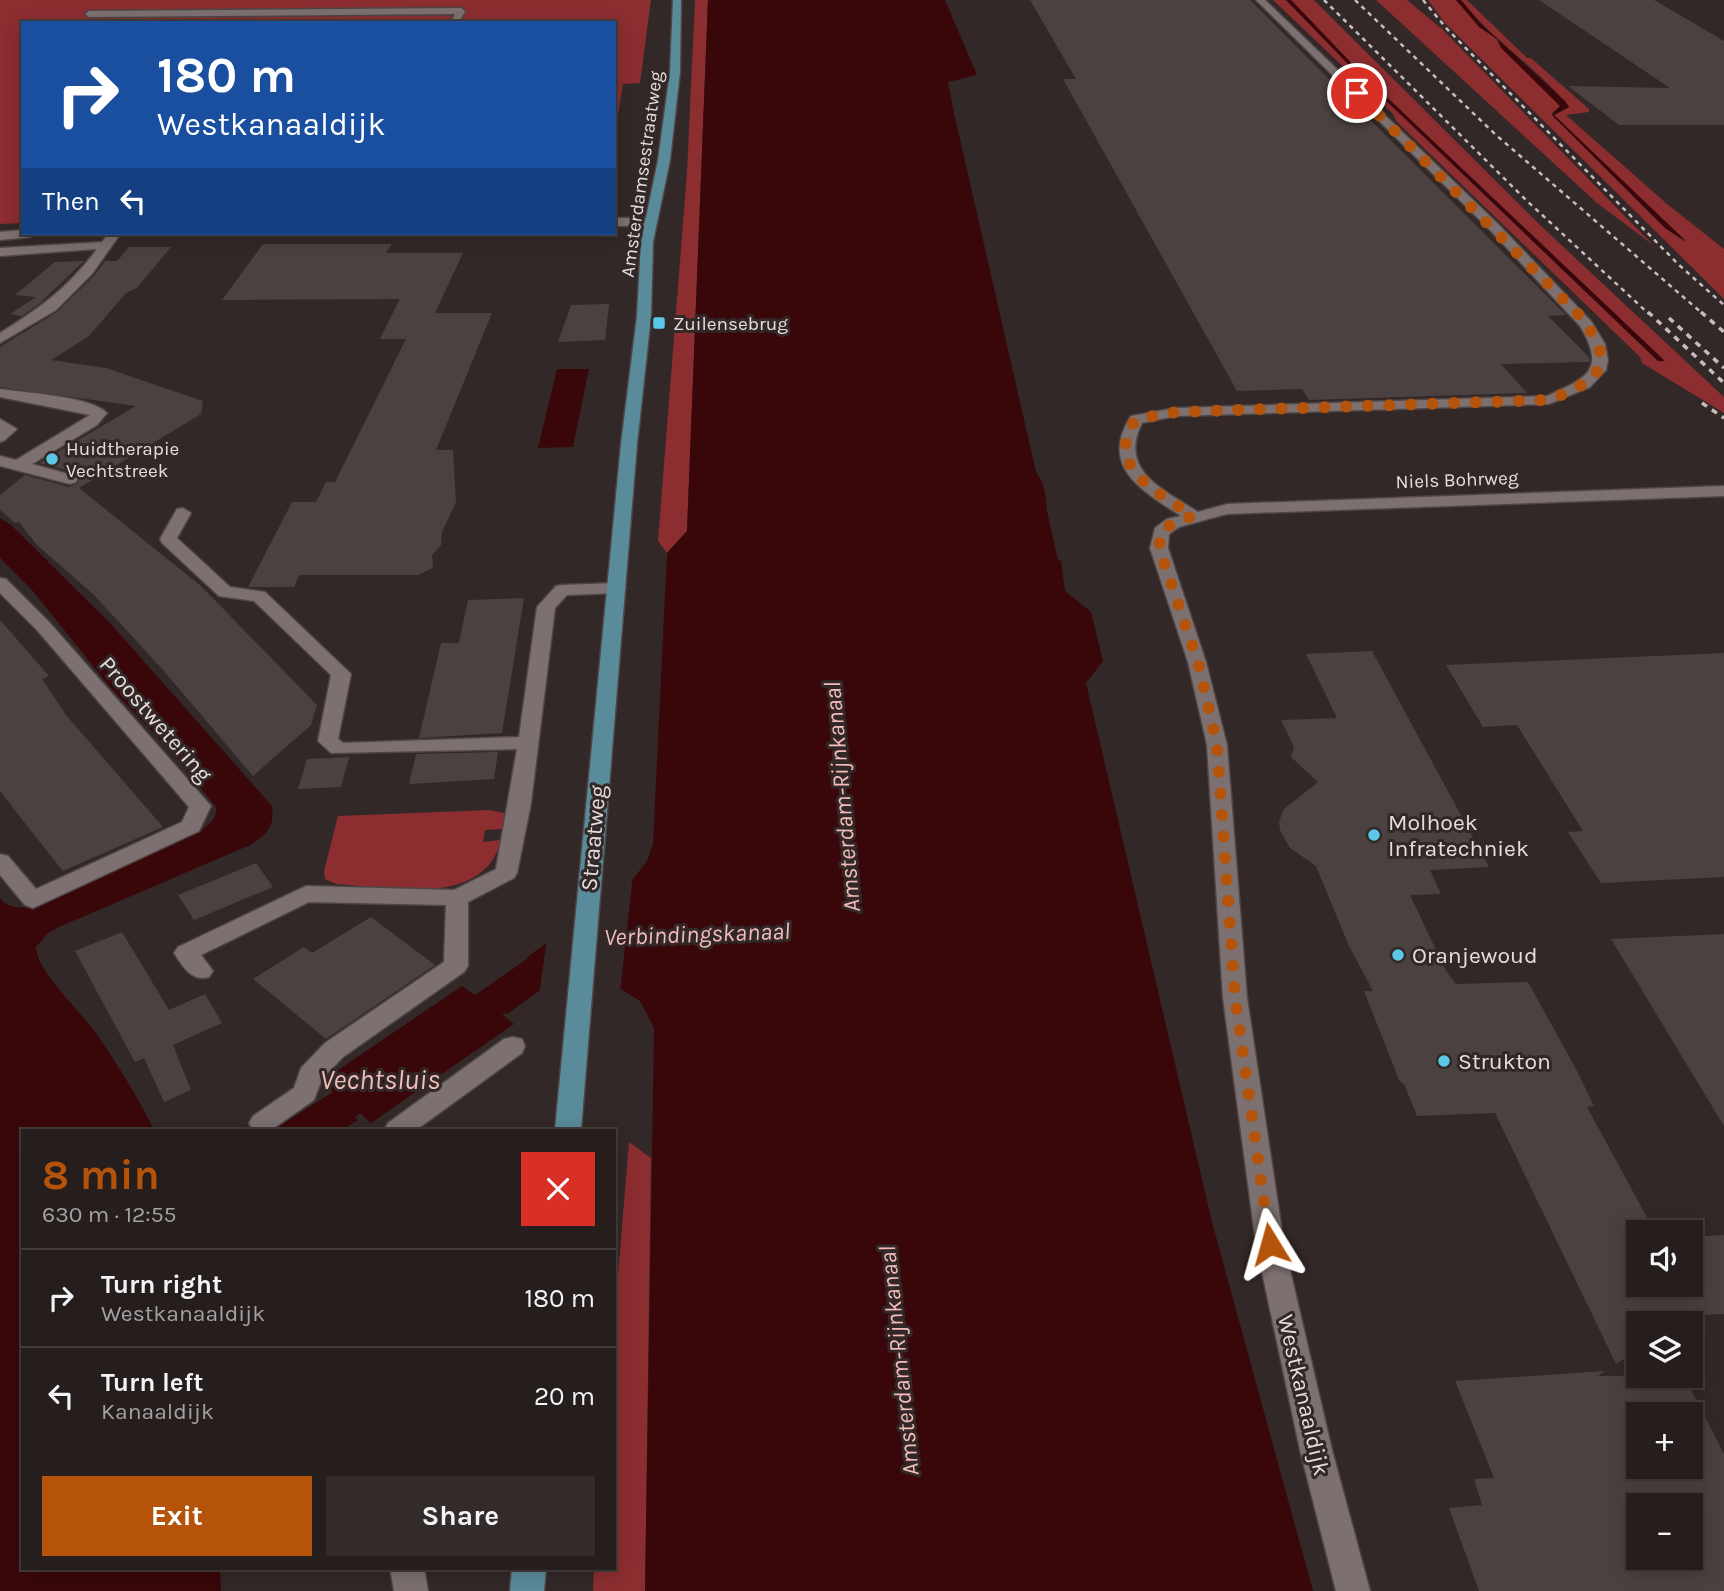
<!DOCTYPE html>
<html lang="en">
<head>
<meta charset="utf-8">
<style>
  :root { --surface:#261e1d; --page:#322b2a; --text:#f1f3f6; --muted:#a4a2a4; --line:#423c3b; --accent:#b45309 }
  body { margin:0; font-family:Karla,sans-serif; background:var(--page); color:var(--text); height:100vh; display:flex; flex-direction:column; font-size:26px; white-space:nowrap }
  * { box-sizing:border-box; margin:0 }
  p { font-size:23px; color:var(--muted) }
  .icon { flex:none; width:38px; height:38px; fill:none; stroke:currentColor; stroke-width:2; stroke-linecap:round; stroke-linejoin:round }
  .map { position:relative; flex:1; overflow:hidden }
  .sheet { position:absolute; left:21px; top:1129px; width:595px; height:441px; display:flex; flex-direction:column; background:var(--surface); border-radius:0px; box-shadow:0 4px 18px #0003,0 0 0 2px var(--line) }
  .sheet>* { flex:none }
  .banner { position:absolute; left:21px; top:21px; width:595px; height:214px; border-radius:0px; box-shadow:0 4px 18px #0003,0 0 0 2px var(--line); background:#1a4fa0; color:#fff; overflow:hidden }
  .buttons { position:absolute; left:1626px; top:1220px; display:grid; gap:14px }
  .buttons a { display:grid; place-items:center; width:77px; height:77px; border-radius:0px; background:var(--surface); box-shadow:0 4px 18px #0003,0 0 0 2px var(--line); font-size:35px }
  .pin { position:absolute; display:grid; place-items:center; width:60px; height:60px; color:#fff; margin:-30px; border:4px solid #fff; border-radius:50%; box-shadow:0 2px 7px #0007 }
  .me { position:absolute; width:77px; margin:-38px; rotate:352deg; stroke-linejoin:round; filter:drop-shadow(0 0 5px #0008) }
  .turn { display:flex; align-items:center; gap:24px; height:147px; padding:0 21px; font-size:32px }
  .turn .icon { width:91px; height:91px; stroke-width:2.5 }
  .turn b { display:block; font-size:49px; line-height:60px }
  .then { display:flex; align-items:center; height:66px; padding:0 21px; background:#0003; gap:14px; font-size:26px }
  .round { display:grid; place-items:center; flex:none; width:74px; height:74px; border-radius:0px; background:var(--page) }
  .head { display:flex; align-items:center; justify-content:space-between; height:119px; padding:0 21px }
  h1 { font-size:42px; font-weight:700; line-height:52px; color:var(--accent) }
  .button { display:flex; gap:14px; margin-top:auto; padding:14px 21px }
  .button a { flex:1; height:80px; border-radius:0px; background:var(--accent); color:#fff; font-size:28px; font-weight:700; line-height:80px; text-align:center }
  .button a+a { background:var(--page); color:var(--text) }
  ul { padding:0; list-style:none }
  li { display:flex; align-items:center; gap:21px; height:98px; padding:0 21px; border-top:2px solid var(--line) }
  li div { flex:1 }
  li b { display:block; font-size:26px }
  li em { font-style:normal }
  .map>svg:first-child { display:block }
</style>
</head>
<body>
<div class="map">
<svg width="1724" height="1591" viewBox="0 0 1724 1591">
  <rect width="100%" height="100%" fill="#322827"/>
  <g fill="#8c2d30">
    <polygon points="0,0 651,0 640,83 623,84 614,141 614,23 23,23 23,223 0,224"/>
    <polygon points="695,0 708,0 687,531 667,553 658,541 687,172"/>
    <polygon points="1273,0 1286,0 1352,68 1658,361 1664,361 1356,68 1291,0 1314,0 1540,225 1724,397 1724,413 1642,363 1640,357 1397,122 1393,114"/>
    <polygon points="1376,0 1407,0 1442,29 1653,245 1597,203"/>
    <path d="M1428 0H1456C1468 14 1481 26 1495 38 1518 59 1539 84 1560 106L1552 113 1554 117 1665 228 1685 242 1554 115 1569 107C1537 67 1492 40 1461 0H1467L1527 58H1531L1589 109V112L1566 115 1667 204 1724 249V299L1445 23Z"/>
    <path d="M489 810 504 813 503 829 485 830 483 842 501 840C484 909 388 887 336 884L325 879 324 871 338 816Z"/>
    <polygon points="629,1142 651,1158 645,1591 593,1591 594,1568 614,1568 614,1323"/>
  </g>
  <g fill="#39070a">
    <path d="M708 0H945L977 75 948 82 954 113 1036 472C1045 484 1046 497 1047 511L1058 560 1061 561 1065 591 1091 612 1103 661 1086 683 1212 1222 1313 1591H645L654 1028 640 1001 611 983 582 976 543 988 509 1013 502 1014 514 1024 371 1123 360 1113 355 1117 358 1120 342 1130H273L333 1092 322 1081 462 986 475 995 527 959 526 958 634 878 647 861 653 844 667 553 687 531Z"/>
    <polygon points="1286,0 1291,0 1356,68 1665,361 1658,361 1352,68"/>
    <polygon points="1456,0 1461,0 1482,25 1565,101 1569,107 1554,115 1687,242 1665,228 1552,115 1560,106 1501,48 1497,39 1479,27"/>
    <polygon points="557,369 589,369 573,447 538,448"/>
    <path d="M0 518 10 524 110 623 272 806C275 827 267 834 250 845L57 928 48 933 36 947C37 973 83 1013 98 1036 119 1067 138 1097 154 1130H23V1568H220L221 1591H0V898C8 908 17 908 29 907L203 829C211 823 217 818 216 807L169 749 110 687 32 590 0 558Z"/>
  </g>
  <polygon fill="#322827" points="633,874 620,992 597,981 582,979 556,985 539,995 547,939"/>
  <g fill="#4c4141" fill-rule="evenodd">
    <polygon points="1030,0 1250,0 1566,315 1548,316 1589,357 1589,362 1501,364 1527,393 1309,400 1302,389 1237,391 1063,79 1076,79"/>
    <polygon points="1539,0 1654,0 1724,41 1724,125 1619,125 1568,86 1670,88"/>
    <polygon points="263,244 392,244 386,253 463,253 435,313 492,313 436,450 453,450 456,502 442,532 441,545 432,555 433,568 418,575 299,575 294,587 248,587 292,502 316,502 326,482 335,482 406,339 380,339 400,299 222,300"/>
    <polygon points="129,247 171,247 137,288 126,293 89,336 51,360 106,368 203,401 201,414 79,488 201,586 317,705 311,725 253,776 164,671 93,594 37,545 19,522 15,523 0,510 0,495 25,475 69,487 78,483 80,478 77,473 39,463 136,406 0,387 0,347 57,312 94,276 105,261 117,261"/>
    <polygon points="84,261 39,304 22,316 10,314 36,297 15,295 55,262"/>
    <polygon points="609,304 605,340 558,342 571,305"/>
    <polygon points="524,598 502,733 419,738 441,643 459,643 468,600"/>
    <polygon points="0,620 49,676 42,679 66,715 163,827 63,871 46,850 0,791"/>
    <polygon points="1372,651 1489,867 1430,870 1441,894 1410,895 1446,971 1456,984 1528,982 1576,1069 1594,1106 1587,1107 1655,1232 1638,1232 1638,1284 1690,1284 1690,1237 1724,1235 1724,1314 1692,1315 1679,1323 1638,1323 1638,1350 1616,1364 1495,1113 1417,1116 1404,1084 1399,1080 1364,991 1373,991 1349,946 1316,866 1290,848 1280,830 1279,821 1284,809 1318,782 1291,757 1294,747 1281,720 1337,718 1306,654"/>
    <polygon points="1724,653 1724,877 1601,883 1568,832 1583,831 1517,725 1483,727 1446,665"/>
    <polygon points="498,752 494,779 409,784 416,754"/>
    <polygon points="349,757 341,787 298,789 307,759"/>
    <polygon points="256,863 273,887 194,920 178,895"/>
    <polygon points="371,917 435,965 326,1039 253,979 304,947 312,953"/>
    <polygon points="122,932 169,1010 205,994 222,1023 173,1045 191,1090 164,1102 144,1058 135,1062 75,951"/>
    <polygon points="1724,934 1724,1126 1611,939"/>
    <path d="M1605 1371 1598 1376H1684L1724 1454V1591H1479L1449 1508 1482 1505 1474 1479 1494 1478 1455 1381ZM1638 1414H1690V1466H1638ZM1638 1505H1690V1558H1638Z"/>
  </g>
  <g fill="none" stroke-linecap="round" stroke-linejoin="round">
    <defs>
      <g id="minor">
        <path d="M1256 0H1265L1498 224 1591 321 1605 344 1608 360 1606 370 1590 387 1549 404 1176 416 1142 423C1118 471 1163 489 1198 512L1227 504 1724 486V496L1227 514 1179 527 1169 534 1168 548 1206 662 1227 745 1247 998 1284 1244 1332 1450 1370 1591H1336L1300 1450 1256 1244 1223 998 1207 745 1188 662 1150 548 1155 528 1167 519 1181 516C1143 491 1098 467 1131 416L1176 408 1547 396C1586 378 1607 371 1580 326L1490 230Z"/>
        <polygon points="461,8 465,11 459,23 450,23 455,14 89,17 85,14 89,11"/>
        <polygon points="614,218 651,218 657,222 651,226 614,226"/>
        <polygon points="23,230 23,233 36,233 30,237 0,240 0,232"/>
        <path d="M109 233H121L92 274 56 310 0 343V333C40 308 68 288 97 249L0 256V248L102 242Z"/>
        <path d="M0 389C25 393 91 396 107 413L97 425 32 464 76 476 78 479 76 482 70 484 0 466V456L16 460 90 415 0 397Z"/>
        <polygon points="0,419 17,429 5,440 0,442"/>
        <path d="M183 508 191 513 177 538 230 587 265 592 351 674 338 739 343 743 519 737 537 607 556 586 562 585 617 583 626 588 617 593 567 595 555 608 531 803 517 873 514 878 468 902V966L464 972 343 1057 322 1079 314 1100 271 1130H253L249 1123 253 1116 294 1088 301 1068 325 1043 444 962 446 905 309 902 201 955 213 971 209 977C192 982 183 967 174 953L178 947 306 886 454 890 496 869 517 749 331 753 318 741 331 675 254 601 219 596 162 543 160 539 177 509Z"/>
        <polygon points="0,578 6,579 49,622 211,806 199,831 33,908 25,905 0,875 0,854 8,856 36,889 182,822 189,807 37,630 0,593"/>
        <polygon points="513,1037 522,1039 525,1046 522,1053 416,1130 384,1130 388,1123 504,1039"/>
        <polygon points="390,1568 424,1568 428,1591 394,1591"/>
      </g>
      <g id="major">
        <polygon points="673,0 681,0 680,72 670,160 653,242 651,316 637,444 581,1130 555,1130 621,444 637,316 641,242 658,160 670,72"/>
        <polygon points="512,1568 546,1568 544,1591 510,1591"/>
      </g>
    </defs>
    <use href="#minor" stroke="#4e4645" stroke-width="3"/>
    <use href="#major" stroke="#4e4645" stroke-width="3"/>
    <use href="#minor" fill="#7c7070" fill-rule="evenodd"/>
    <use href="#major" fill="#5a8b9b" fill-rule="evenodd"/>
    <g stroke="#c6bebd" stroke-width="2.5" stroke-dasharray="4.5 4.5" stroke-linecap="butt">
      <polyline points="1324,0 1526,200 1649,314"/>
      <polyline points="1355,0 1496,135 1703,314"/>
      <polyline points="1423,0 1447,29 1679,265 1724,305"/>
    </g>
    <g stroke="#c6bebd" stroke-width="3.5" stroke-dasharray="6 6" stroke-linecap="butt">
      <polyline points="1648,312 1724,383"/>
      <polyline points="1701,312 1724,332"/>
      <polyline points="1669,318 1724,368"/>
      <polyline points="1702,403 1724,418"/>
    </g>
  </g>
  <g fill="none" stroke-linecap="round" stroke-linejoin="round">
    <path stroke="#b45309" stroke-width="12" stroke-dasharray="0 21.6" d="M1270 1244 1235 998 1217 745 1198 662 1159 548 1161 532 1173 523 1193 516C1159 492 1102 468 1136 419L1176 412 1549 400C1601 379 1619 366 1579 315L1357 93"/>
  </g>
  <g fill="#5bc8e7" stroke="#322827" stroke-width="2.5">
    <rect x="652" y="316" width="14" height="14" rx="3.5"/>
    <circle cx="52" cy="459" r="7"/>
    <circle cx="1374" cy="835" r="7"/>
    <circle cx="1398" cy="955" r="7"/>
    <circle cx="1444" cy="1061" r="7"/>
  </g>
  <g text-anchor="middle" stroke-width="6" stroke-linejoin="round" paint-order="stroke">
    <g font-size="19" fill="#e5dedd" stroke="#322827">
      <text transform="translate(641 174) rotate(-82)" y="7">Amsterdamsestraatweg</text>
      <text transform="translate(1457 479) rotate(-2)" y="7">Niels Bohrweg</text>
    </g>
    <g font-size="19" fill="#e5dedd" stroke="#322827" text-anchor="start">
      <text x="673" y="330">Zuilensebrug</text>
      <text x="66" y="455">Huidtherapie<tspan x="66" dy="22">Vechtstreek</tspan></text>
    </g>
    <g font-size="23" fill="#e5dedd" stroke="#322827">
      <text transform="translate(156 719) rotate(49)" y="8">Proostwetering</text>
      <text transform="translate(593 838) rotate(-85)" y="8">Straatweg</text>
      <text transform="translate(1304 1395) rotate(77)" y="8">Westkanaaldijk</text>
    </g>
    <g font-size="23" fill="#e5dedd" stroke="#322827" text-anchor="start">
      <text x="1388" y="830">Molhoek<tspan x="1388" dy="26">Infratechniek</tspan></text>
      <text x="1412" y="963">Oranjewoud</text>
      <text x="1458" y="1069">Strukton</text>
    </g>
    <g font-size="24" font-style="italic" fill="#f3bcb9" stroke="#322827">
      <text transform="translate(842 797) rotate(-95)" y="8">Amsterdam-Rijnkanaal</text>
      <text transform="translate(697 934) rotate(-2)" y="8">Verbindingskanaal</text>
      <text transform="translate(899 1361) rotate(-96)" y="8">Amsterdam-Rijnkanaal</text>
    </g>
    <g font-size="28" font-style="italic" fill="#f3bcb9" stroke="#322827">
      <text x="380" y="1089">Vechtsluis</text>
    </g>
  </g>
</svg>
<div class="buttons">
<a><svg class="icon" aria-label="sound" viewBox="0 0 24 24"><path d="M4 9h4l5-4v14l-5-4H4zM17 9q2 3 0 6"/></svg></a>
<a><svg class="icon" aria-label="layers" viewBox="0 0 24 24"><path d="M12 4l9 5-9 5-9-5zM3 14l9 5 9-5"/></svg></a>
<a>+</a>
<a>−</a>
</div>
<div class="pin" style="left:1357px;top:93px;background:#d93025"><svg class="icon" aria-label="arrive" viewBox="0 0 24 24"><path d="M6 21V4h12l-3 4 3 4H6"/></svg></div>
<svg class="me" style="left:1270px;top:1244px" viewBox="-20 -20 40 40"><path d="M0-17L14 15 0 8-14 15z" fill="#b45309" stroke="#fff" stroke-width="4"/></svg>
<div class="banner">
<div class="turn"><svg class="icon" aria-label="right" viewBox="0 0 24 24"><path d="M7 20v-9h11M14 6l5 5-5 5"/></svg><div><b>180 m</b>Westkanaaldijk</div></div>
<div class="then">Then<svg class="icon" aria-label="left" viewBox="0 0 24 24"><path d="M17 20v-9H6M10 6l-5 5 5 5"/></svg></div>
</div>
<section class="sheet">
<div class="head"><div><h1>8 min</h1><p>630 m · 12:55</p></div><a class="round" style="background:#d93025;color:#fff"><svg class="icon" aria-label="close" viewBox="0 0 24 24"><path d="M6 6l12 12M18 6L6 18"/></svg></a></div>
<ul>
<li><svg class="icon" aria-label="right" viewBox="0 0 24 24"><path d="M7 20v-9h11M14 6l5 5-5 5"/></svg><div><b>Turn right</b><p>Westkanaaldijk</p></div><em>180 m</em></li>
<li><svg class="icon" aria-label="left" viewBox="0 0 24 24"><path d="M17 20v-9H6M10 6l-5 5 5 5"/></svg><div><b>Turn left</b><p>Kanaaldijk</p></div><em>20 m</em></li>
</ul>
<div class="button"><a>Exit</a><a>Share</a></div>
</section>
</div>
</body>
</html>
